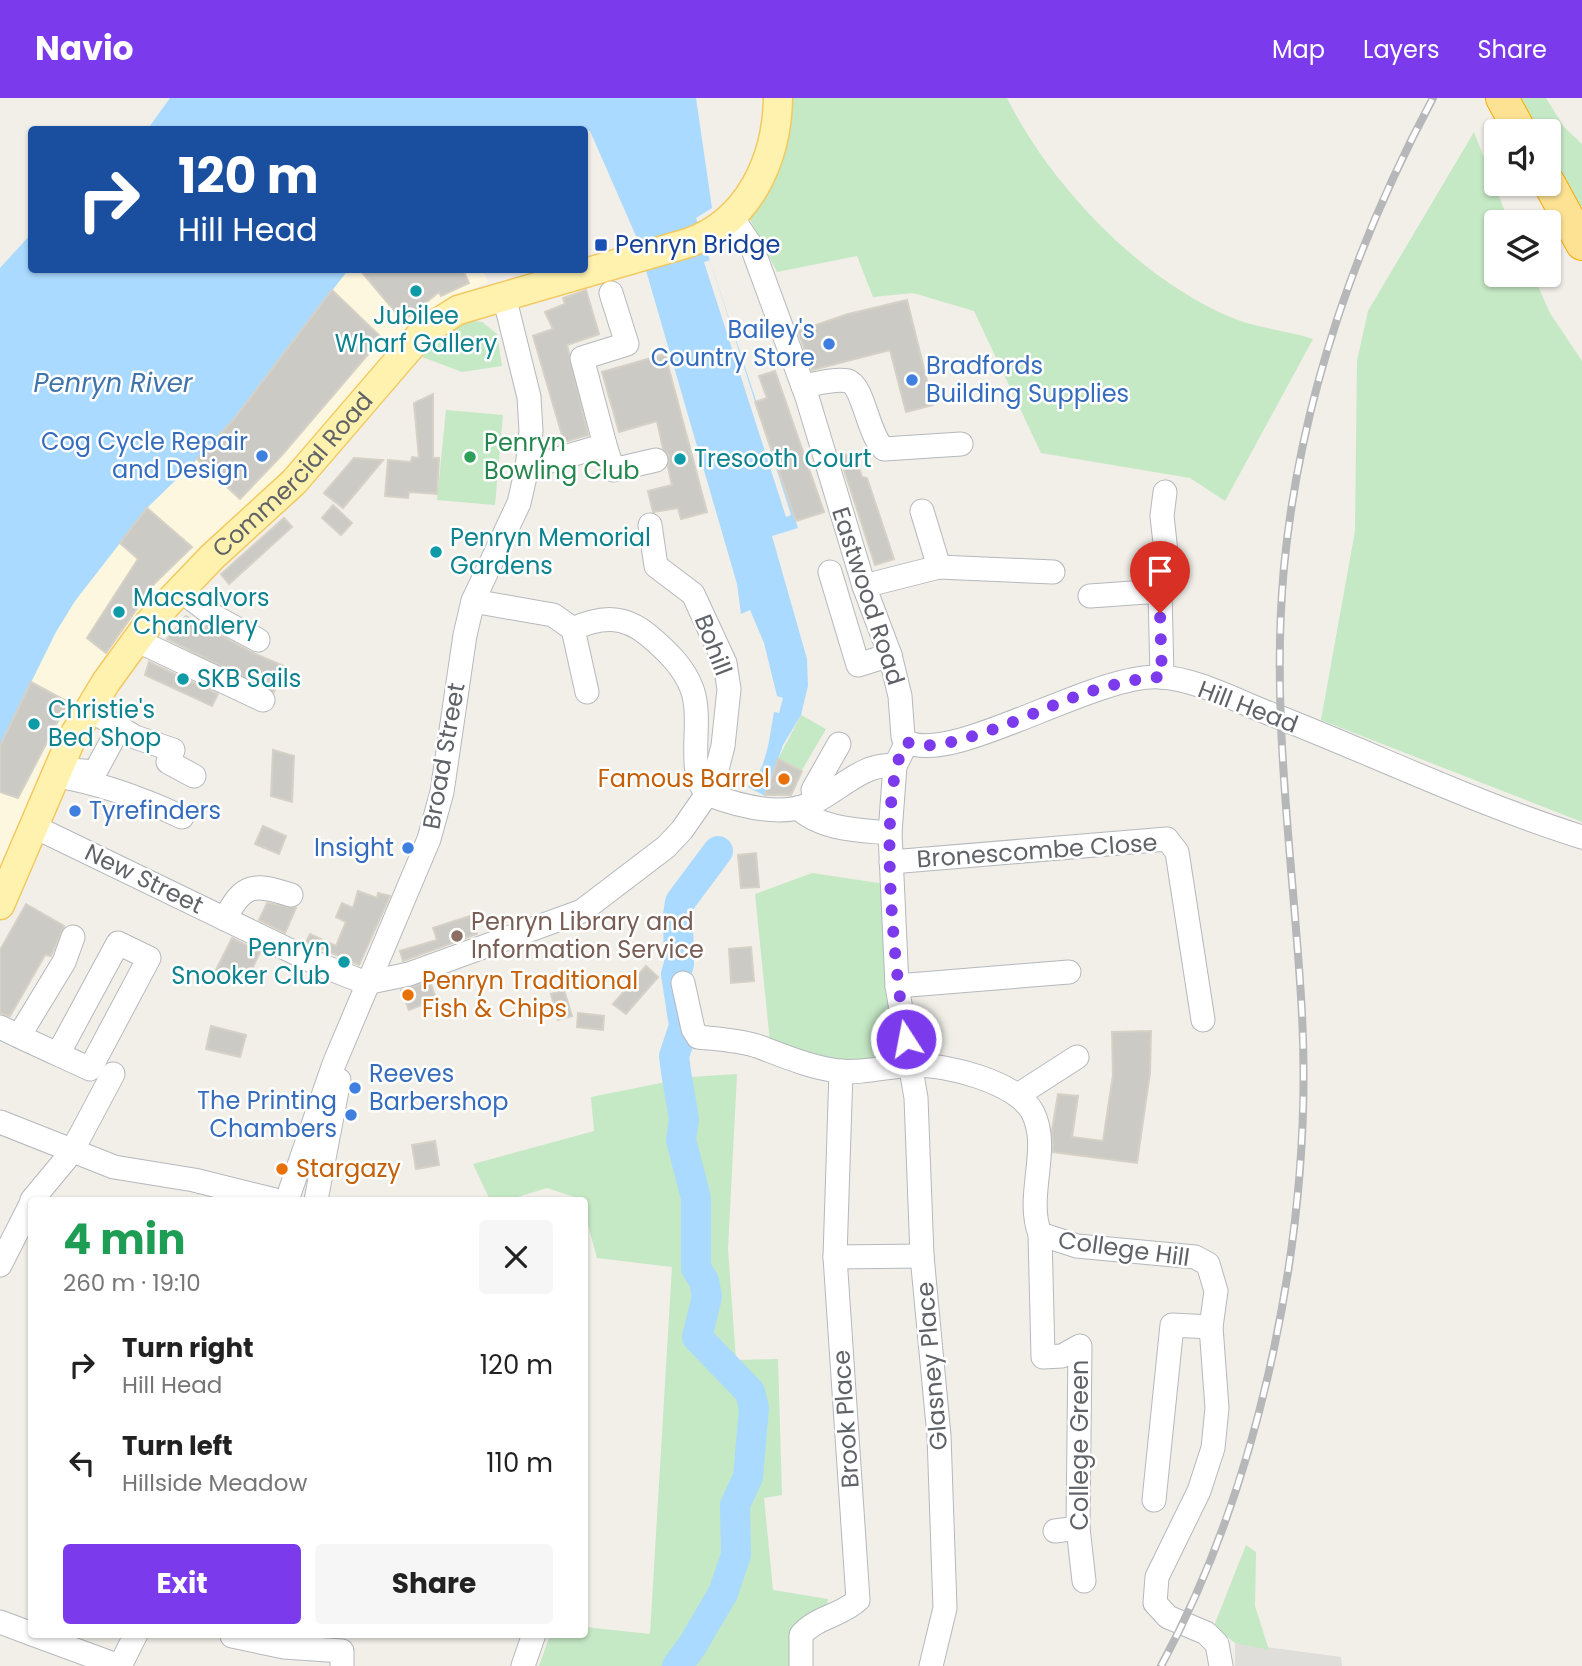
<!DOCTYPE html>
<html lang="en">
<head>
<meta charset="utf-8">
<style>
  :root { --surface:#fff; --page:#f6f6f6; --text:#222; --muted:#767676; --accent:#7c3aed }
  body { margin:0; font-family:Poppins,sans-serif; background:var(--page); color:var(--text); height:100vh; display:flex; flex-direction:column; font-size:26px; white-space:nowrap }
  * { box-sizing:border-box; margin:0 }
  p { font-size:23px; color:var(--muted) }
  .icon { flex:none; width:38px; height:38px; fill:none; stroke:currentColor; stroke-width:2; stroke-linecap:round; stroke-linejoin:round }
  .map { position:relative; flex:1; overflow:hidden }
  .details { position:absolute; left:28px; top:1099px; width:560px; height:441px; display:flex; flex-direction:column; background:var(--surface); border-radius:7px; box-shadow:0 2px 5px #0004 }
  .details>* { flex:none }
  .banner { position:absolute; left:28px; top:28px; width:560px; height:147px; border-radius:7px; box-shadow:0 2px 5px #0004; background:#1a4fa0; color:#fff; overflow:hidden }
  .controls { position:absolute; left:1484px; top:21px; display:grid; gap:14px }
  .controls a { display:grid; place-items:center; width:77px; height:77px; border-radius:7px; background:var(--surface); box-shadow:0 2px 5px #0004; font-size:35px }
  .pin { position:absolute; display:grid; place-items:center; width:60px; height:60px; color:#fff; margin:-72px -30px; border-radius:50% 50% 50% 0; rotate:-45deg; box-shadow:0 0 7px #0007 }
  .pin .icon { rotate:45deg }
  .me { position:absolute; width:77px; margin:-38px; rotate:349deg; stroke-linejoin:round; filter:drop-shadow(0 0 5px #0008) }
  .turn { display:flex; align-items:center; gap:24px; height:147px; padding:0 35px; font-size:32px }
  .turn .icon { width:91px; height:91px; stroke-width:2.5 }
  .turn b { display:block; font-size:49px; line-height:60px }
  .round { display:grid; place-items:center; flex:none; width:74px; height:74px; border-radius:7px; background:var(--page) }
  .head { display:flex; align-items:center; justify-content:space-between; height:119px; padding:0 35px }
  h1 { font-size:42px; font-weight:700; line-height:52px; color:#1e9e55 }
  .cta { display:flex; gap:14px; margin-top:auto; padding:14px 35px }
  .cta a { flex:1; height:80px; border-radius:7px; background:var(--accent); color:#fff; font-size:28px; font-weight:700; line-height:80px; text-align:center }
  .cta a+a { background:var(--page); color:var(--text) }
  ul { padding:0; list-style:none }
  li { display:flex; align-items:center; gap:21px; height:98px; padding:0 35px }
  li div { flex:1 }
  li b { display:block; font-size:26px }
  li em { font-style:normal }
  header { display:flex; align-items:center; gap:42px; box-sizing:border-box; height:98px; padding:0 35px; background:var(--accent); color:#fff }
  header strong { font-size:33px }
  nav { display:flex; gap:38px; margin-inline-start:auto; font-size:24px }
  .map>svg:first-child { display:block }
</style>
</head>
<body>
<header>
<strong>Navio</strong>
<nav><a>Map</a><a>Layers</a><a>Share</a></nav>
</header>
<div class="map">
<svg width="1582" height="1568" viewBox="0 0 1582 1568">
  <rect width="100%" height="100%" fill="#f1efe8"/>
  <polygon fill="#fef7e0" points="348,172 483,172 488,184 439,208 298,364 203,449 0,776 0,647 56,533 75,503 148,409 217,342"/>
  <polygon fill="#e0deda" points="1235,1545 1341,1559 1342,1568 1235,1568"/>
  <g fill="#c5e8c5">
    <path d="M788 0H1007C1051 88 1142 184 1235 221 1260 231 1287 232 1313 241L1225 403 1190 380 1041 355 974 213 913 195 873 199 857 158 777 174 747 116Z"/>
    <polygon points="1506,0 1546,0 1564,29 1582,46 1582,139 1549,78 1549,33 1524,33"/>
    <polygon points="1474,34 1509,124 1496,124 1496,177 1533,177 1550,215 1582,263 1582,724 1321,622 1355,433 1357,263 1368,213"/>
    <polygon points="467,222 482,224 497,236 502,268 462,274 417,257"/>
    <polygon points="446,312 503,317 495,407 437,402"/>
    <polygon points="801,617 826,631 802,672 778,661"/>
    <polygon points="812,775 892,787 911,967 841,973 771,954 755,796"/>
    <polygon points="737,976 728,1151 736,1262 778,1261 782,1397 764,1400 773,1492 828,1501 826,1516 814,1536 812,1568 539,1568 550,1537 584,1536 585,1529 650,1536 672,1169 597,1160 585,1116 584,1102 547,1090 508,1102 490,1102 473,1066 594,1033 591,999 691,979"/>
    <polygon points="1246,1447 1256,1454 1255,1508 1269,1552 1235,1545 1214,1528"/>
  </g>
  <g fill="#aadaff">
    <path d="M170 0H696L712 110 696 120 798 430 772 438 807 561 808 588 801 617 783 647 765 698 748 689C768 669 769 640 774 614L779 615 783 600 777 598 764 545 750 512 741 516 737 486 636 138 590 33 582 30 147 32Z"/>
    <polygon points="31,136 32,172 348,172 217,342 148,409 75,503 56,534 0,647 0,170"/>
  </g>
  <polygon fill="#f1efe8" points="710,162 791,417 786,419 704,164"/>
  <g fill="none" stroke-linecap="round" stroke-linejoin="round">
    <polyline stroke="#aadaff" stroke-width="30" points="677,1568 692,1548 723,1495 736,1457 735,1407 748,1379 754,1310 750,1294 697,1239 707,1199 704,1183 696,1170 696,1100 681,1042 684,1021 676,974 674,958 684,928 676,876 679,866 678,817 680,804 718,753"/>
  </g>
  <g fill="#cccac5" stroke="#d6d1c6" stroke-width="2">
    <polygon points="360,172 463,172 469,185 441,198 439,194 403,223"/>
    <polygon points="332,192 382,240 282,357 240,401 197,361 235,320"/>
    <polygon points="586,192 599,236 567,247 588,337 564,344 533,238 553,231 545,214 565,206 563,200"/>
    <polygon points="907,202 933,307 906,314 890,252 812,272 798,233 848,216"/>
    <polygon points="665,256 707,414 681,421 678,410 653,414 648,393 672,387 668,369 669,358 663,351 657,323 619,334 602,274"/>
    <polygon points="775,273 824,414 796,423 755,304 767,300 759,278"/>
    <polygon points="433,296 433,360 439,360 437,396 409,394 408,400 385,398 388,362 411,364 412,359 419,360 414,305"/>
    <polygon points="854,354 862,379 867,380 894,461 875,467 840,359"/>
    <polygon points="354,360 383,362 343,410 324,395"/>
    <polygon points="333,407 352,425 341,437 322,420"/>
    <polygon points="147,410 192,449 155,485 106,555 87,540 138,461 120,445"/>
    <polygon points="284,420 292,429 229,486 221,476"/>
    <polygon points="186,518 251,554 286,569 274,594 167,541"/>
    <polygon points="149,564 218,596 212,608 145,577"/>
    <polygon points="31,584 68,604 18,700 0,694 0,648"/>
    <polygon points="273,652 294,658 292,704 271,698"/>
    <polygon points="778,661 802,673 791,697 765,697"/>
    <polygon points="263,728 286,738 279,756 255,746"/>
    <polygon points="756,755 759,789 741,790 738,757"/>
    <polygon points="358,793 377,800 378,795 390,798 359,867 306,844 310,836 336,848 346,824 336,819 342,805 353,810"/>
    <polygon points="267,805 296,810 285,835 259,822"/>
    <polygon points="26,806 64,828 51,858 45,857 10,918 0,915 0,852"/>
    <polygon points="470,818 477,836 403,863 400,853 437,842 433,830"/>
    <polygon points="232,840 260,854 245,886 216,872"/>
    <polygon points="751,849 754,883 731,885 729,851"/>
    <polygon points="646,868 658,879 626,916 613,906"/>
    <polygon points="430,883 435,898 432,903 409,912 401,892"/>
    <polygon points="564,892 572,918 558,922 551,896"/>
    <polygon points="578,915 604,918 603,932 577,929"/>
    <polygon points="211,928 246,937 240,959 206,951"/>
    <polygon points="1151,933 1150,975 1137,1065 1053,1054 1052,1032 1058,996 1078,998 1072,1039 1103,1043 1113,977 1112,934"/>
    <polygon points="435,1043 439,1067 416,1071 412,1047"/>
  </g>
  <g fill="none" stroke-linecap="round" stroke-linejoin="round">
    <defs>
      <g id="minor">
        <polyline points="731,118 752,149 807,299 864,488 890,557 900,598 903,639 907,644"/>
        <path d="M803 288C815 286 836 280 848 283 864 288 868 338 884 351L961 346"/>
        <polyline points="605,347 613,372 656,362"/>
        <polyline points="527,370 605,347 582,260 627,246 611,195"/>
        <polyline points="922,413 939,469"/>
        <polyline points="830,474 858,567 890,557"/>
        <polyline points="864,488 939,469 1053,474"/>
        <polyline points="180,492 217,520 258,542"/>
        <polyline points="1160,493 1168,472 1162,418 1165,394"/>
        <polyline points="1090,498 1160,493 1162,579"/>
        <polyline points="473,503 553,517 573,531"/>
        <path d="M573 531C601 518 624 517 648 537 666 552 684 569 692 591 704 624 685 672 707 696"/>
        <polyline points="573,531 587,594"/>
        <polyline points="136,542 263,602"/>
        <polyline points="90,612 135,639 173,652 168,664 194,678"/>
        <polyline points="907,644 895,668 890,735 897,888 916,1000 922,1158 939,1338 945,1510 931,1568"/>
        <path d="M907 644C954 667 1095 575 1160 579 1199 581 1240 605 1276 618 1378 658 1477 706 1582 739"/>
        <polyline points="70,672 95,674 120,628"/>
        <path d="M56 678C101 685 141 700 182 719"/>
        <path d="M707 696C736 707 777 719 808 707 836 696 863 663 895 668"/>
        <polyline points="815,704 813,692 839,646"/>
        <path d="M798 710C822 732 859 732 890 735"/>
        <polyline points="35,729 318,866 366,885"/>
        <polyline points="891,764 1167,741 1177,754 1203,922"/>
        <path d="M225 821C243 785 254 785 291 797"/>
        <polyline points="366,885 409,876 582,813 666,749 682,732 707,696 716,675 723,648 729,591 725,565 693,496 656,468 650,427"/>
        <path d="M683 885 693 931 698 939C717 941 739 942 757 948 784 958 809 969 838 973 862 976 889 968 913 967 945 966 1018 984 1033 1015 1051 1051 1025 1098 1040 1136L1077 1148 1195 1159 1208 1166 1216 1193 1211 1229 1217 1310 1213 1350 1199 1393 1157 1479 1155 1505 1168 1519 1206 1535 1217 1546 1221 1568"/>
        <polyline points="897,888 1069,874"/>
        <path d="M0 929C30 944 60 957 90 971L149 860 118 845 58 956"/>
        <polyline points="19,938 64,864 73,839"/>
        <polyline points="1018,997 1077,959"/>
        <polyline points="0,1024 114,1069 194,1082 275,1102"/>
        <polyline points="32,1102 71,1055 113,976"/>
        <polyline points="287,1102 334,966 429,741 442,694 465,537 473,503 519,405 527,370 531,333 529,299 504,198"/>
        <polyline points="316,1102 339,982"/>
        <polyline points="1040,1136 1043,1259 1062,1258 1080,1248 1078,1430 1084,1483"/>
        <polyline points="835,1159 922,1158"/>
        <polyline points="0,1167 32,1104"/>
        <polyline points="1154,1402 1172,1227 1211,1229"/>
        <polyline points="1055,1433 1078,1430"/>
        <polyline points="0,1524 32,1536"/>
        <polyline points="32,1536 119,1568"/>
        <polyline points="232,1538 284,1549 342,1553 342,1568"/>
        <polyline points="120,1568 136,1536"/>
        <polyline points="523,1568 534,1536"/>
        <path d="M801 1568V1537C816 1519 841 1518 858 1502L835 1159 841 973"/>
      </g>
      <g id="major">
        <path id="s1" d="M0 807 70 644 106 584 149 525 212 459 294 384 423 234 458 212 688 145C749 124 777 61 778 0"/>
      </g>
      <g id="highway">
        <polyline points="1502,0 1520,33"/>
        <polyline points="1549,85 1582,146"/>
      </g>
    </defs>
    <use href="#minor" stroke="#b5b8bc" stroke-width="25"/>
    <use href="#major" stroke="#f2c960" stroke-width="31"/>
    <use href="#highway" stroke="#f9ab00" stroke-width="34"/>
    <use href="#minor" stroke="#fff" stroke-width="23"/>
    <use href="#major" stroke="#fff2af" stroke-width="28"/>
    <use href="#highway" stroke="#fde293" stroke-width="32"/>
    <defs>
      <path id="rail" d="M1161 1568C1263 1379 1313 1129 1302 916 1294 767 1270 619 1284 469 1300 303 1355 146 1433 0"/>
    </defs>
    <use href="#rail" stroke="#b6b7b8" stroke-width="8"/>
    <use href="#rail" stroke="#fff" stroke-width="5" stroke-dasharray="16" stroke-linecap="butt"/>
  </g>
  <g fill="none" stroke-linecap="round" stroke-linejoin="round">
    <path stroke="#7c3aed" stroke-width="12" stroke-dasharray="0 21.6" d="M906 941C896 884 874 688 907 644 941 661 1045 609 1082 596 1108 588 1135 580 1162 579L1160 515"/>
  </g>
  <rect fill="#1a4fb4" stroke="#fff" stroke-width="2.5" x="594" y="140" width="14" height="14" rx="3.5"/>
  <g fill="#0f9aa8" stroke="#fff" stroke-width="2.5">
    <circle cx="416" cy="193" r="7"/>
    <circle cx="680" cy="361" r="7"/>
    <circle cx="436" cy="454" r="7"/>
    <circle cx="119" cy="514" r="7"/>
    <circle cx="183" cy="581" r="7"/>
    <circle cx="34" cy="626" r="7"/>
    <circle cx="344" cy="864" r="7"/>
  </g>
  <g fill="#3f7fe0" stroke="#fff" stroke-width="2.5">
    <circle cx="829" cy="246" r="7"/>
    <circle cx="912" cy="282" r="7"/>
    <circle cx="262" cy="358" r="7"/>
    <circle cx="75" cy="713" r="7"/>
    <circle cx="408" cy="750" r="7"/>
    <circle cx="355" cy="990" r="7"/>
    <circle cx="351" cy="1017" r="7"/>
  </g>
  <circle fill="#2e9e5b" stroke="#fff" stroke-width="2.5" cx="470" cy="359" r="7"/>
  <g fill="#e8710a" stroke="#fff" stroke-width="2.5">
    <circle cx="784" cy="681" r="7"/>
    <circle cx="408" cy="897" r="7"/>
    <circle cx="282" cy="1071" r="7"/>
  </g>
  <circle fill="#8d6e63" stroke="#fff" stroke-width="2.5" cx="457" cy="838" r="7"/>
  <g text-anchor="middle" stroke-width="5" stroke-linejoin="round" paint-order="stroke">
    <g font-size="24" fill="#164399" stroke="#fff" text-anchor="start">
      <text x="615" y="155">Penryn Bridge</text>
    </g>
    <g font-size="24" fill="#0d838f" stroke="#fff" text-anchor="start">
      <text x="416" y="226" text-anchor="middle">Jubilee<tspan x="416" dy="28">Wharf Gallery</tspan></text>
      <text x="694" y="369">Tresooth Court</text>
      <text x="450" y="448">Penryn Memorial<tspan x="450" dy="28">Gardens</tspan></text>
      <text x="133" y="508">Macsalvors<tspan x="133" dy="28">Chandlery</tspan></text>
      <text x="197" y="589">SKB Sails</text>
      <text x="48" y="620">Christie's<tspan x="48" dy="28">Bed Shop</tspan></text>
      <text x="330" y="858" text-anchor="end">Penryn<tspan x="330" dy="28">Snooker Club</tspan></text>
    </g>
    <g font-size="24" fill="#366cbe" stroke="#fff" text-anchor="end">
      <text x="815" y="240">Bailey's<tspan x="815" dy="28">Country Store</tspan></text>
      <text x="926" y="276" text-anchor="start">Bradfords<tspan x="926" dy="28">Building Supplies</tspan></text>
      <text x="248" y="352">Cog Cycle Repair<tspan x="248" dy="28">and Design</tspan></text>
      <text x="89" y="721" text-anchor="start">Tyrefinders</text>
      <text x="394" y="758">Insight</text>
      <text x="369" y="984" text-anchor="start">Reeves<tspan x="369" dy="28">Barbershop</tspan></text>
      <text x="337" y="1011">The Printing<tspan x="337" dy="28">Chambers</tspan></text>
    </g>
    <g font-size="24" fill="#27864d" stroke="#fff" text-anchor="start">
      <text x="484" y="353">Penryn<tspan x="484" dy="28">Bowling Club</tspan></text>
    </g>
    <g font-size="24" fill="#5f6368" stroke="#fff">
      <text dy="8" stroke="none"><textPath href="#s1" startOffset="527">Commercial Road</textPath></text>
      <text transform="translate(868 498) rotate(72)" y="8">Eastwood Road</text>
      <text transform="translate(713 547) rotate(69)" y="8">Bohill</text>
      <text transform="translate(1248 609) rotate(21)" y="8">Hill Head</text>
      <text transform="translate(444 658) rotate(-80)" y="8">Broad Street</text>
      <text transform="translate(1037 753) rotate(-4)" y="8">Bronescombe Close</text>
      <text transform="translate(144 781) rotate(26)" y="8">New Street</text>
      <text transform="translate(1124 1151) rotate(8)" y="8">College Hill</text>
      <text transform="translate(932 1268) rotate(-95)" y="8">Glasney Place</text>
      <text transform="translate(846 1321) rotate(-94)" y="8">Brook Place</text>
      <text transform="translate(1080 1347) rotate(-90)" y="8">College Green</text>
    </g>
    <g font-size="24" fill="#c56008" stroke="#fff" text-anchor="start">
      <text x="770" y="689" text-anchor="end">Famous Barrel</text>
      <text x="422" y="891">Penryn Traditional<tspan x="422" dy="28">Fish &amp; Chips</tspan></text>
      <text x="296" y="1079">Stargazy</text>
    </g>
    <g font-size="24" fill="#785e54" stroke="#fff" text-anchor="start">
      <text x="471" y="832">Penryn Library and<tspan x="471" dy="28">Information Service</tspan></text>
    </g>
    <g font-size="26" font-style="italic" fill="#4174aa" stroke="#fff">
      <text x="113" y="294">Penryn River</text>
    </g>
  </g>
</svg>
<div class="controls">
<a><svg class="icon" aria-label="sound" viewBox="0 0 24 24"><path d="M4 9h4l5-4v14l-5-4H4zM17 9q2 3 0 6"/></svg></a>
<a><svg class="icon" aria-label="layers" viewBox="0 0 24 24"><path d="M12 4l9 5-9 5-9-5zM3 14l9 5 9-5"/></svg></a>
</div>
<div class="pin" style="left:1160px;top:515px;background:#d93025"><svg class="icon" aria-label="arrive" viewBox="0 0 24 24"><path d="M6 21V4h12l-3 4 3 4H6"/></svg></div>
<svg class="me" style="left:906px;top:941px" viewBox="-20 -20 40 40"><circle r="17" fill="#7c3aed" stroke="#fff" stroke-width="3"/><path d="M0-11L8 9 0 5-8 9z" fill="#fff"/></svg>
<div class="banner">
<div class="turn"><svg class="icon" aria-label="right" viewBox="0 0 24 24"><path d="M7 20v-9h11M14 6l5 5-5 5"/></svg><div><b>120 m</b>Hill Head</div></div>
</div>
<section class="details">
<div class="head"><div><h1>4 min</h1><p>260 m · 19:10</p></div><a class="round"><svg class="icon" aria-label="close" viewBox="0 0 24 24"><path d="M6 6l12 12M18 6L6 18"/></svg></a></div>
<ul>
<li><svg class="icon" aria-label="right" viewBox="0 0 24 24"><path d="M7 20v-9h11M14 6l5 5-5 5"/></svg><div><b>Turn right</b><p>Hill Head</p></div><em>120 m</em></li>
<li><svg class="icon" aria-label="left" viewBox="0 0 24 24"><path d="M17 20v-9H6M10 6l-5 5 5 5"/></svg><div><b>Turn left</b><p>Hillside Meadow</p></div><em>110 m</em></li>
</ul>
<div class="cta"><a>Exit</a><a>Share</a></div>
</section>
</div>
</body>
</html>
